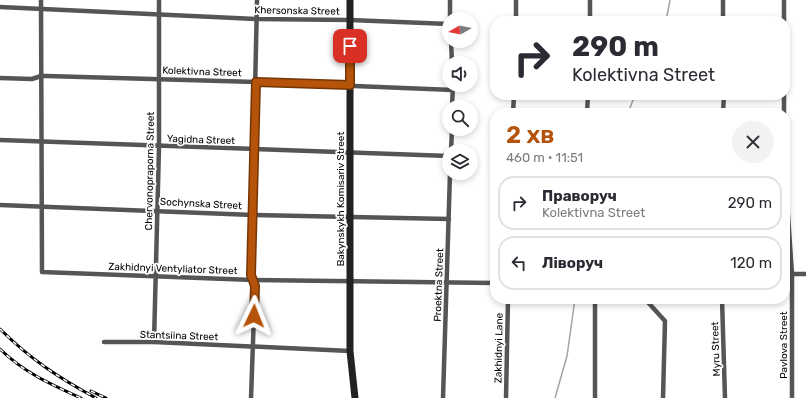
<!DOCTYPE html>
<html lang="uk">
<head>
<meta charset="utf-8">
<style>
  :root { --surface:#fff; --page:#f2f2f3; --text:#2b2b33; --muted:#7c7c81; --line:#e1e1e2; --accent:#b45309 }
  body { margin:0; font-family:Rubik,sans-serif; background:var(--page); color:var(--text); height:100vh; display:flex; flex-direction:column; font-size:15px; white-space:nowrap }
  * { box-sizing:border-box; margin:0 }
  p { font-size:13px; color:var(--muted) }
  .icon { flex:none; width:22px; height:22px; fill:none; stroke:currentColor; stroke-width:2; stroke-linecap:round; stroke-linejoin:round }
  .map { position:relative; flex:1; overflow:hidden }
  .panel { position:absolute; left:490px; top:108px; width:300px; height:196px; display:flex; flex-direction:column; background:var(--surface); border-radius:16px; box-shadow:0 2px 6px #0003 }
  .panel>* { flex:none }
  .top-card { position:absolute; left:490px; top:16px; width:300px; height:84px; border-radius:16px; box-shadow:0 2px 6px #0003; background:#fff; color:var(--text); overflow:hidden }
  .needle { width:26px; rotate:261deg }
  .buttons { position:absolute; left:442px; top:12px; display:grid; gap:8px }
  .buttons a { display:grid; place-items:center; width:36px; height:36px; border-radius:50%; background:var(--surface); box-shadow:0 2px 6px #0003; font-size:20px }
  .pin { position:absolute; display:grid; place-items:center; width:34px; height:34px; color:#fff; margin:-17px; border-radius:8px; box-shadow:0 2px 6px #0006 }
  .me { position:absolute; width:44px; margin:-22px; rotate:2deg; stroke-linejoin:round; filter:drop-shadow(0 0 3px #0008) }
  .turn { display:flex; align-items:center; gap:14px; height:84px; padding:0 16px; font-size:18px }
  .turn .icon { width:52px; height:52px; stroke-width:2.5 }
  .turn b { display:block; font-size:28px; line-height:34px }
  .round { display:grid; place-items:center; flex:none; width:42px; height:42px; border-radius:21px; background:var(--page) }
  .summary { display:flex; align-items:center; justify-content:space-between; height:68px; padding:0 16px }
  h1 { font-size:24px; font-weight:600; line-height:30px; color:var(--accent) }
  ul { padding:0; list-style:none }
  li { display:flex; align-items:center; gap:12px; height:54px; margin:0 8px 6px; padding:0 8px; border:2px solid var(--line); border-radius:16px }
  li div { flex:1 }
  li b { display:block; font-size:15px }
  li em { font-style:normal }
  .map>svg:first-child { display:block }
</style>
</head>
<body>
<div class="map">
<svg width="806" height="398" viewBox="0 0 806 398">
  <rect width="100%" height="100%" fill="#fff"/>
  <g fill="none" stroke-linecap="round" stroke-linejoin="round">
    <g stroke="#a3a3a3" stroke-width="1.5">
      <polyline points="666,21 670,0"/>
      <polyline points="628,113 635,95"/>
      <polyline points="555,398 567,356 575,299"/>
    </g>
    <g stroke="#555" stroke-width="4.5">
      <polyline points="41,0 42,272 253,280 495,283"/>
      <polyline points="450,0 450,19"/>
      <polyline points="723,0 723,21"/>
      <polyline points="784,0 784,21"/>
      <polyline points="0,7 257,19 350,20 449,24"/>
      <polyline points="516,21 516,0"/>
      <polyline points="590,21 590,0"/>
      <polyline points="451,41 452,63"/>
      <polyline points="0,78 32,79 41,76 47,76 256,82 453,90"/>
      <polyline points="784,95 784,113"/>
      <polyline points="452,107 453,85"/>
      <polyline points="513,113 514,95"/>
      <polyline points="587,113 588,95"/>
      <polyline points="723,113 724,95"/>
      <polyline points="0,140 449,156"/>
      <polyline points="451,151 452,129"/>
      <polyline points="785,172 792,274 792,398"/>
      <polyline points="0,205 253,215 449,219"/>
      <polyline points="785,274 806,274"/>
      <polyline points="645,299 665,321 663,398"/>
      <polyline points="722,299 725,398"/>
      <polyline points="104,342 154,342 350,351"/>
      <polyline points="154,342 159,147 159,0"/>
      <polyline points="251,398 255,286 251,275 257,0"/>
      <polyline points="443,398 450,173"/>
      <polyline points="506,398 508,299"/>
      <polyline points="595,398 595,299"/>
    </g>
    <polyline stroke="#222" stroke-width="7" points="350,0 350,351 355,398"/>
    <defs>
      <g id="rail">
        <path d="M0 329C30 359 59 378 96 398"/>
        <path d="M0 349C23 372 52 385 81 398"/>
        <polyline points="91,391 106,398"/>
      </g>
    </defs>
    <use href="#rail" stroke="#000" stroke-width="3"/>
    <use href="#rail" stroke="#fff" stroke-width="1.5" stroke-dasharray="4.5" stroke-linecap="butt"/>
  </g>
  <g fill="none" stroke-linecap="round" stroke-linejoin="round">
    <defs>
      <polyline id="route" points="254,316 255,286 251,275 256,82 350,85 350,46"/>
    </defs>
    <use href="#route" stroke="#753606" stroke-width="10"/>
    <use href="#route" stroke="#b45309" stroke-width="7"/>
  </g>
  <g text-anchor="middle" stroke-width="3.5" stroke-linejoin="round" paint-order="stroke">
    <g font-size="10" fill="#000" stroke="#fff">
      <text transform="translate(297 10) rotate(1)" y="4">Khersonska Street</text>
      <text transform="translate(202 71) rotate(2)" y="4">Kolektivna Street</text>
      <text transform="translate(201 139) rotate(2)" y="4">Yagidna Street</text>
      <text transform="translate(149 171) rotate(-89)" y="4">Chervonopraporna Street</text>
      <text transform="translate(340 199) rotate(-90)" y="4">Bakynskykh Komisariv Street</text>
      <text transform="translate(201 203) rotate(3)" y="4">Sochynska Street</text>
      <text transform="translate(173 268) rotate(2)" y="4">Zakhidnyi Ventyliator Street</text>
      <text transform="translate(438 285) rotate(-88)" y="4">Proektna Street</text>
      <text transform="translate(179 335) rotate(2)" y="4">Stantsiina Street</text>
      <text transform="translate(783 345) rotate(-90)" y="4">Pavlova Street</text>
      <text transform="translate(498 348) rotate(-89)" y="4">Zakhidnyi Lane</text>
      <text transform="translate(715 349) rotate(-92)" y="4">Myru Street</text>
    </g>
  </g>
</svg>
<div class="buttons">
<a><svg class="needle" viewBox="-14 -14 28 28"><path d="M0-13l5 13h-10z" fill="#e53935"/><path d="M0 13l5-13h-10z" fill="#7c7c81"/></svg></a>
<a><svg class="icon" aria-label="sound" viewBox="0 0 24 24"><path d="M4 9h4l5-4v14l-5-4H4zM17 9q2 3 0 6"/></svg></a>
<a><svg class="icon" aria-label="search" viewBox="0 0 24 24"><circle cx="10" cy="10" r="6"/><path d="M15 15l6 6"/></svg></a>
<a><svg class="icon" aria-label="layers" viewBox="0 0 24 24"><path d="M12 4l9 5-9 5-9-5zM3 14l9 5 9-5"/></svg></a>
</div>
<div class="pin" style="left:350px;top:46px;background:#d93025"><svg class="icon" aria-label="arrive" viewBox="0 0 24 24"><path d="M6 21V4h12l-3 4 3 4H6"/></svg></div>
<svg class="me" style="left:254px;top:316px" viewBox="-20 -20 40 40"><path d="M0-17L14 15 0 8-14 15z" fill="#b45309" stroke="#fff" stroke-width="4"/></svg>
<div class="top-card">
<div class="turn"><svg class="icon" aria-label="right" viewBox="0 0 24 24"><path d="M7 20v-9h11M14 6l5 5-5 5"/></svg><div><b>290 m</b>Kolektivna Street</div></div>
</div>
<section class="panel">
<div class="summary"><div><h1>2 хв</h1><p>460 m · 11:51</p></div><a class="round"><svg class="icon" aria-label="close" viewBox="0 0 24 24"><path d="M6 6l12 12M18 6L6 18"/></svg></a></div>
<ul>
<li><svg class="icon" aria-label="right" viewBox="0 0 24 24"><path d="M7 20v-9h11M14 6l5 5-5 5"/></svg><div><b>Праворуч</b><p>Kolektivna Street</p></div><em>290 m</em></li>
<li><svg class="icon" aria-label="left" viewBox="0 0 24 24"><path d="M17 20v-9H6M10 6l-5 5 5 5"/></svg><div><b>Ліворуч</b></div><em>120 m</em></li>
</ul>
</section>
</div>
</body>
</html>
